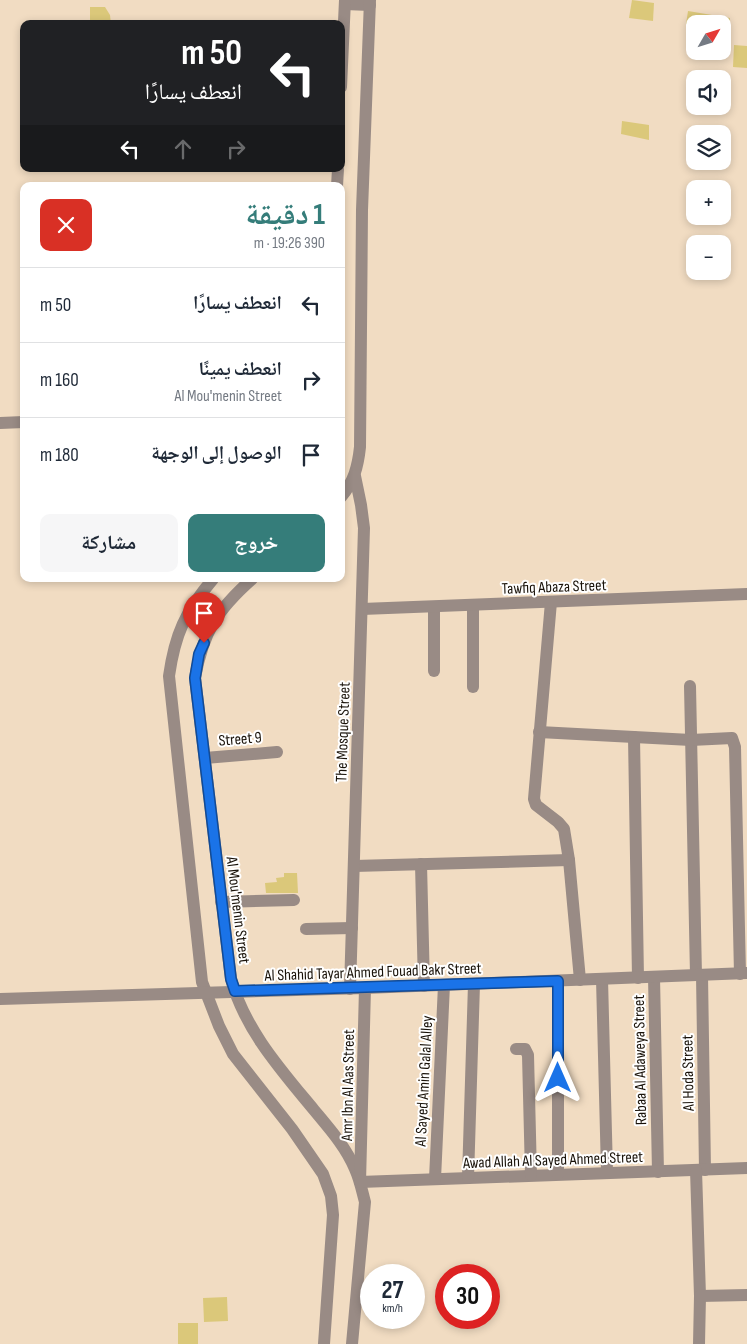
<!DOCTYPE html>
<html lang="ar">
<head>
<meta charset="utf-8">
<style>
  :root { --surface:#fff; --page:#f6f6f7; --text:#1f2937; --muted:#747a83; --line:#e0e1e3; --accent:#357d7a }
  body { margin:0; font-family:"Sofia Sans Condensed","Noto Naskh Arabic",sans-serif; background:var(--page); color:var(--text); direction:rtl; height:100vh; display:flex; flex-direction:column; font-size:19px; white-space:nowrap }
  * { box-sizing:border-box; margin:0 }
  p { font-size:16px; color:var(--muted) }
  .icon { flex:none; width:28px; height:28px; fill:none; stroke:currentColor; stroke-width:2; stroke-linecap:round; stroke-linejoin:round }
  .map { position:relative; flex:1; overflow:hidden; direction:ltr }
  .drawer { position:absolute; left:20px; top:182px; width:325px; height:400px; display:flex; flex-direction:column; background:var(--surface); border-radius:10px; box-shadow:0 2px 8px #0003; direction:rtl }
  .drawer>* { flex:none }
  .guide { position:absolute; left:20px; top:20px; width:325px; height:152px; border-radius:10px; box-shadow:0 2px 8px #0003; direction:rtl; background:#202124; color:#fff; overflow:hidden }
  .needle { width:32px; rotate:51deg }
  .tools { position:absolute; left:686px; top:15px; display:grid; gap:10px }
  .tools a { display:grid; place-items:center; width:45px; height:45px; border-radius:10px; background:var(--surface); box-shadow:0 2px 8px #0003; font-size:25px }
  .speed { position:absolute; left:360px; top:1264px; display:flex; gap:10px; font-size:25px; font-weight:700; text-align:center }
  .speed>* { display:grid; place-content:center; width:65px; height:65px; border-radius:50%; background:var(--surface); box-shadow:0 2px 8px #0003; line-height:1 }
  .speed small { font-size:12px; font-weight:400 }
  .speed .limit { border:8px solid #d22; background:#fff; color:#111 }
  .pin { position:absolute; display:grid; place-items:center; width:42px; height:42px; color:#fff; margin:-51px -21px; border-radius:50% 50% 50% 0; rotate:-45deg; box-shadow:0 0 5px #0007 }
  .pin .icon { rotate:45deg }
  .me { position:absolute; width:55px; margin:-28px; rotate:0deg; stroke-linejoin:round; filter:drop-shadow(0 0 4px #0008) }
  .turn { display:flex; align-items:center; gap:18px; height:105px; padding:0 20px; font-size:22px }
  .turn .icon { width:65px; height:65px; stroke-width:2.5 }
  .turn b { display:block; font-size:35px; line-height:42px }
  .lanes { display:flex; align-items:center; height:48px; padding:0 20px; background:#0003; justify-content:center; gap:25px; direction:ltr }
  .lanes .off { opacity:.35 }
  .round { display:grid; place-items:center; flex:none; width:52px; height:52px; border-radius:10px; background:var(--page) }
  .summary { display:flex; align-items:center; justify-content:space-between; height:85px; padding:0 20px }
  h1 { font-size:30px; font-weight:700; line-height:38px; color:var(--accent) }
  .button { display:flex; gap:10px; margin-top:auto; padding:10px 20px }
  .button a { flex:1; height:58px; border-radius:10px; background:var(--accent); color:#fff; font-size:20px; font-weight:700; line-height:58px; text-align:center }
  .button a+a { background:var(--page); color:var(--text) }
  ul { padding:0; list-style:none }
  li { display:flex; align-items:center; gap:15px; height:75px; padding:0 20px; border-top:1px solid var(--line) }
  li div { flex:1 }
  li b { display:block; font-size:19px }
  li em { font-style:normal }
  .map>svg:first-child { display:block }
</style>
</head>
<body>
<div class="map">
<svg width="747" height="1344" viewBox="0 0 747 1344">
  <rect width="100%" height="100%" fill="#f1dcc2"/>
  <g fill="#dbc87a">
    <polygon points="632,0 654,3 653,21 629,18"/>
    <polygon points="90,7 105,7 110,15 111,24 90,24"/>
    <polygon points="688,11 730,18 730,24 686,24"/>
    <polygon points="734,45 747,46 747,68 733,67"/>
    <polygon points="622,121 649,125 649,140 621,134"/>
    <polygon points="284,873 297,873 298,893 266,893 265,883 277,882 276,878 284,877"/>
    <polygon points="227,1297 228,1321 204,1322 203,1298"/>
    <rect x="178" y="1323" width="20" height="21"/>
  </g>
  <g fill="none" stroke-linecap="round" stroke-linejoin="round">
    <g stroke="#998b85" stroke-width="12">
      <polyline points="345,4 370,5"/>
      <polyline points="341,87 345,0"/>
      <polyline points="337,186 338,169"/>
      <polyline points="0,423 24,422"/>
      <path d="M341 497C354 482 358 466 360 447L362 210 370 0"/>
      <path d="M213 579C185 612 175 634 169 676L202 982 219 1026 233 1054 292 1129 323 1174 331 1196 333 1215 324 1344"/>
      <path d="M252 579C217 610 203 632 195 678L231 979C245 1030 281 1070 314 1110 329 1128 346 1147 355 1169 360 1180 362 1191 365 1202L352 1344"/>
      <polyline points="551,602 534,799 536,805 558,822 564,829 569,860 580,980"/>
      <polyline points="473,605 473,687"/>
      <polyline points="434,607 434,671"/>
      <polyline points="362,609 747,594"/>
      <polyline points="690,686 696,975"/>
      <polyline points="539,732 691,740 732,738 735,747 740,974"/>
      <polyline points="634,737 638,978"/>
      <polyline points="205,758 277,752"/>
      <polyline points="421,864 424,986"/>
      <polyline points="354,866 569,860"/>
      <polyline points="221,902 294,900"/>
      <polyline points="306,929 352,928"/>
      <polyline points="702,975 705,1170"/>
      <polyline points="654,977 658,1172"/>
      <polyline points="602,979 607,1172"/>
      <polyline points="365,988 360,1182 747,1168"/>
      <polyline points="350,989 364,528 361,505 355,476"/>
      <polyline points="0,999 365,988 747,973"/>
      <polyline points="516,1049 525,1049 528,1055 531,1175"/>
      <polyline points="696,1170 700,1296 699,1344"/>
      <polyline points="558,1174 558,981"/>
      <polyline points="468,1178 474,984"/>
      <polyline points="435,1179 444,985"/>
      <polyline points="700,1296 747,1295"/>
    </g>
  </g>
  <g fill="none" stroke-linecap="round" stroke-linejoin="round">
    <defs>
      <polyline id="route" points="204,643 199,654 195,678 231,979 235,991 558,981 558,1078"/>
    </defs>
    <use href="#route" stroke="#114b97" stroke-width="12"/>
    <use href="#route" stroke="#1a73e8" stroke-width="9"/>
  </g>
  <g text-anchor="middle" stroke-width="4" stroke-linejoin="round" paint-order="stroke">
    <g font-size="16" fill="#191209" stroke="#fff">
      <text transform="translate(554 586) rotate(-2)" y="6">Tawfiq Abaza Street</text>
      <text transform="translate(342 732) rotate(-88)" y="6">The Mosque Street</text>
      <text transform="translate(240 738) rotate(-5)" y="6">Street 9</text>
      <text transform="translate(239 910) rotate(83)" y="6">Al Mou'menin Street</text>
      <text transform="translate(373 971) rotate(-2)" y="6">Al Shahid Tayar Ahmed Fouad Bakr Street</text>
      <text transform="translate(639 1060) rotate(-91)" y="6">Rabaa Al Adaweya Street</text>
      <text transform="translate(687 1073) rotate(-91)" y="6">Al Hoda Street</text>
      <text transform="translate(423 1081) rotate(-87)" y="6">Al Sayed Amin Galal Alley</text>
      <text transform="translate(347 1085) rotate(-89)" y="6">Amr Ibn Al Aas Street</text>
      <text transform="translate(553 1159) rotate(-2)" y="6">Awad Allah Al Sayed Ahmed Street</text>
    </g>
  </g>
</svg>
<div class="tools">
<a><svg class="needle" viewBox="-14 -14 28 28"><path d="M0-13l5 13h-10z" fill="#e53935"/><path d="M0 13l5-13h-10z" fill="#747a83"/></svg></a>
<a><svg class="icon" aria-label="sound" viewBox="0 0 24 24"><path d="M4 9h4l5-4v14l-5-4H4zM17 9q2 3 0 6"/></svg></a>
<a><svg class="icon" aria-label="layers" viewBox="0 0 24 24"><path d="M12 4l9 5-9 5-9-5zM3 14l9 5 9-5"/></svg></a>
<a>+</a>
<a>−</a>
</div>
<div class="speed"><div>27<small>km/h</small></div><div class="limit">30</div></div>
<div class="pin" style="left:204px;top:643px;background:#d93025"><svg class="icon" aria-label="arrive" viewBox="0 0 24 24"><path d="M6 21V4h12l-3 4 3 4H6"/></svg></div>
<svg class="me" style="left:558px;top:1078px" viewBox="-20 -20 40 40"><path d="M0-17L14 15 0 8-14 15z" fill="#1a73e8" stroke="#fff" stroke-width="4"/></svg>
<div class="guide">
<div class="turn"><svg class="icon" aria-label="left" viewBox="0 0 24 24"><path d="M17 20v-9H6M10 6l-5 5 5 5"/></svg><div><b>50 m</b>انعطف يسارًا</div></div>
<div class="lanes"><svg class="icon" aria-label="left" viewBox="0 0 24 24"><path d="M17 20v-9H6M10 6l-5 5 5 5"/></svg><svg class="icon off" aria-label="ahead" viewBox="0 0 24 24"><path d="M12 20V5M6 11l6-6 6 6"/></svg><svg class="icon off" aria-label="right" viewBox="0 0 24 24"><path d="M7 20v-9h11M14 6l5 5-5 5"/></svg></div>
</div>
<section class="drawer">
<div class="summary"><div><h1>1 دقيقة</h1><p>390 m · 19:26</p></div><a class="round" style="background:#d93025;color:#fff"><svg class="icon" aria-label="close" viewBox="0 0 24 24"><path d="M6 6l12 12M18 6L6 18"/></svg></a></div>
<ul>
<li><svg class="icon" aria-label="left" viewBox="0 0 24 24"><path d="M17 20v-9H6M10 6l-5 5 5 5"/></svg><div><b>انعطف يسارًا</b></div><em>50 m</em></li>
<li><svg class="icon" aria-label="right" viewBox="0 0 24 24"><path d="M7 20v-9h11M14 6l5 5-5 5"/></svg><div><b>انعطف يمينًا</b><p>Al Mou'menin Street</p></div><em>160 m</em></li>
<li><svg class="icon" aria-label="arrive" viewBox="0 0 24 24"><path d="M6 21V4h12l-3 4 3 4H6"/></svg><div><b>الوصول إلى الوجهة</b></div><em>180 m</em></li>
</ul>
<div class="button"><a>خروج</a><a>مشاركة</a></div>
</section>
</div>
</body>
</html>
